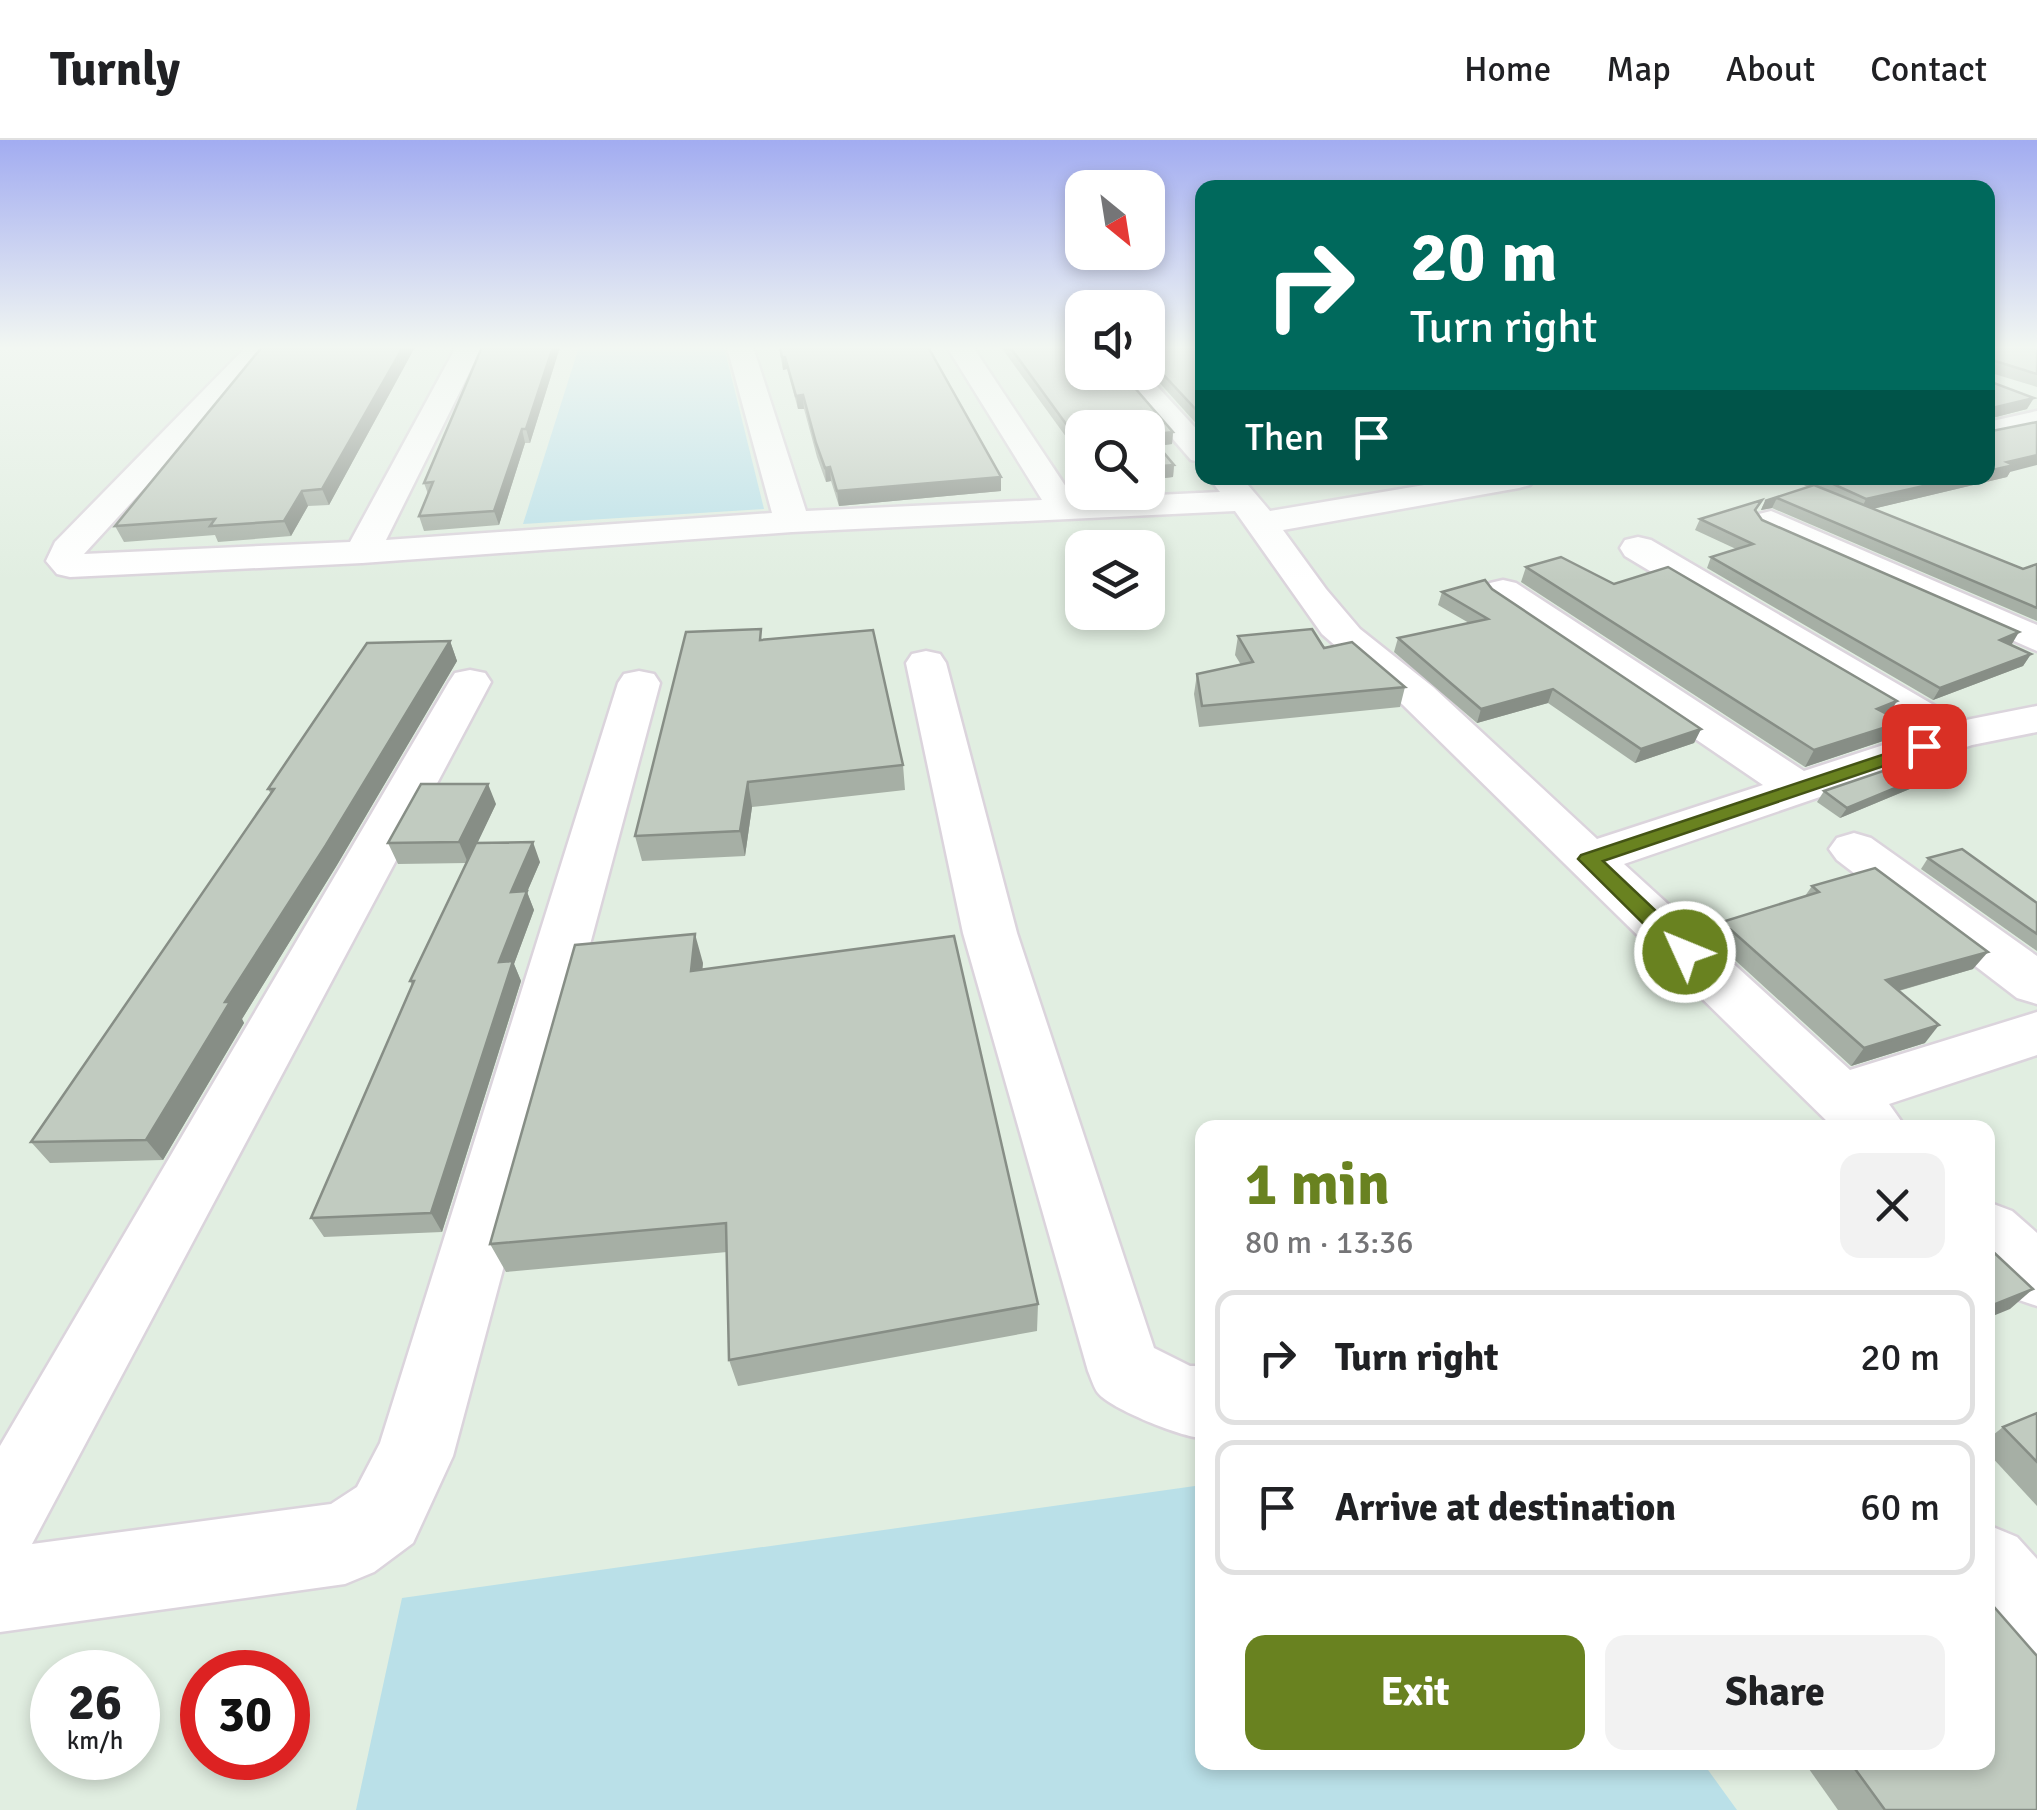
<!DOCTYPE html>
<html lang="en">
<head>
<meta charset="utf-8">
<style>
  :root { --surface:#fff; --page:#f2f2f2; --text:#202124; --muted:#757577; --line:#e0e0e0; --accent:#698220 }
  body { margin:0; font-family:Signika,sans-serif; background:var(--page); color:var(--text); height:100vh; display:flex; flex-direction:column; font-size:38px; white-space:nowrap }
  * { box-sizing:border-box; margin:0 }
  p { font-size:32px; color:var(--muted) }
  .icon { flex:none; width:55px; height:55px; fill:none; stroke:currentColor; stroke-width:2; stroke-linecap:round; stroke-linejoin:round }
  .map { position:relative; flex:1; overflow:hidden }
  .panel { position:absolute; left:1195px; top:980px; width:800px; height:650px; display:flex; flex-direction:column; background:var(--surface); border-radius:20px; box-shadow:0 5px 15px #0003 }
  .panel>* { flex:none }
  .top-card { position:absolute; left:1195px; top:40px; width:800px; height:305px; border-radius:20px; box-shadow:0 5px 15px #0003; background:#00695c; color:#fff; overflow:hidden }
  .needle { width:65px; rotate:150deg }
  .controls { position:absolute; left:1065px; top:30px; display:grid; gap:20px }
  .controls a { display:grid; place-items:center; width:100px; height:100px; border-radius:20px; background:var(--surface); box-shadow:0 5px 15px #0003; font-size:50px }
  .speed { position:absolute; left:30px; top:1510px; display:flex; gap:20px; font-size:50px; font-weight:700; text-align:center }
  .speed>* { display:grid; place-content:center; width:130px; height:130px; border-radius:50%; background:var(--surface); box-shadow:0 5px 15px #0003; line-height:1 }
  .speed small { font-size:25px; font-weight:400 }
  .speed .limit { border:15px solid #d22; background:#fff; color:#111 }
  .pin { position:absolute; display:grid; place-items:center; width:85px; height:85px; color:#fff; margin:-42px; border-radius:20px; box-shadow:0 5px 15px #0006 }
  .me { position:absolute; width:110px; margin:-55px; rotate:314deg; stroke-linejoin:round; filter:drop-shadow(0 0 8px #0008) }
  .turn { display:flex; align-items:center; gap:35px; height:210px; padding:0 50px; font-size:45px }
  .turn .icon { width:130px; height:130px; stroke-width:2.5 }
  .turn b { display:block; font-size:70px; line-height:85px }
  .then { display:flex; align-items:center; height:95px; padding:0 50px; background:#0003; gap:20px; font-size:38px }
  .round { display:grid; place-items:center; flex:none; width:105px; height:105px; border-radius:20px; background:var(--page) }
  .headline { display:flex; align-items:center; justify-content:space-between; height:170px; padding:0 50px }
  h1 { font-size:60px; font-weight:800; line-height:75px; color:var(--accent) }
  .primary-button { display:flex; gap:20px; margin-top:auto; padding:20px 50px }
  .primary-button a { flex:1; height:115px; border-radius:20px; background:var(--accent); color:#fff; font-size:40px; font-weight:800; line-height:115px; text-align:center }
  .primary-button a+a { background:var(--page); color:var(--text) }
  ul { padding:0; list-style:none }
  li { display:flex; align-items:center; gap:30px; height:135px; margin:0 20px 15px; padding:0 30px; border:5px solid var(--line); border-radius:20px }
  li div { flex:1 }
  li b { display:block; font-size:38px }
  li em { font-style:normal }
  header { display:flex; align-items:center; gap:60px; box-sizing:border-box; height:140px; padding:0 50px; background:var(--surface); border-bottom:2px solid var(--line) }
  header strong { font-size:48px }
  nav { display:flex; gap:55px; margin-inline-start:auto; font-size:35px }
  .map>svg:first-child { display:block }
</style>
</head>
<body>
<header>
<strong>Turnly</strong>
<nav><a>Home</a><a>Map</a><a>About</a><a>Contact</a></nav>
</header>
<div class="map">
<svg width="2037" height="1670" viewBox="0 0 2037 1670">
  <rect width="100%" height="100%" fill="#e1eee1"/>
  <g fill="#bae0e8">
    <polygon points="579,207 724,207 764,369 523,384"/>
    <polygon points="1202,1345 1202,1622 1703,1623 1737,1670 356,1670 402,1458"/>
  </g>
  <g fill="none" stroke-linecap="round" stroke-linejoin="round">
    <defs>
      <g id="minor">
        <polygon points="246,207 274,207 84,414 350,402 456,207 482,207 386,400 772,373 727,207 753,207 806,371 1042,360 947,207 973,207 1074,359 1220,352 1209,338 1242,338 1270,371 1466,338 1535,338 1530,345 1519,348 1283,390 1326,449 1360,489 1433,547 1597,699 1763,645 1490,459 1484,451 1490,443 1503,440 1516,443 1804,631 1920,593 1625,416 1620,408 1625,400 1638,397 1651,400 1961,581 2037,566 2037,592 1972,605 1624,724 1850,930 2037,872 2037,915 1889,964 1906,988 1834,988 1403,565 1322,494 1235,371 792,392 362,423 70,437 57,434 46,421 55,402"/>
        <polygon points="1115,232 1144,232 1202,295 1202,322 1191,320"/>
        <polygon points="2037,271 2037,289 1988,300 1988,282"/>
        <polygon points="1771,371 2037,485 2037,511 1759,388 1754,381 1759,374"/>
        <path d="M926 511 940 514 946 523 1017 793 1154 1208 1190 1226H1202V1298C1181 1297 1111 1269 1098 1253 1094 1248 1091 1238 1088 1231L963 793 906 523 912 514Z"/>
        <polygon points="470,530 485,533 491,542 32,1404 331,1364 357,1347 380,1303 618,543 624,534 639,531 654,534 660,543 453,1316 413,1403 374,1432 345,1444 0,1492 0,1306 449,542 455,533"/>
        <polygon points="1854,693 1871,698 2037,816 2037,864 2017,858 1837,720 1829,709 1837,698"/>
        <polygon points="1988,1062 2012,1071 2037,1093 2037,1166 2013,1158 1988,1133"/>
        <polygon points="1988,1385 2017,1397 2037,1419 2037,1525 2007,1513 1988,1489"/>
      </g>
    </defs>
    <use href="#minor" stroke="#dbd4dc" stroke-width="5"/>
    <use href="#minor" fill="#fff" fill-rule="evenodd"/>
  </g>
  <g fill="#a6afa5">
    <polygon points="415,207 329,365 308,366 291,396 218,402 215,395 124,402 115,386"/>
    <polygon points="560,207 530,303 525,303 499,385 424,391 419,376 428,354 424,343"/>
    <polygon points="779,207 928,207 1001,351 839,366 831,341 826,342 817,317 804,269 798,269 787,229 783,230"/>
    <polygon points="1001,207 1082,207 1173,292 1172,304 1158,306 1174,325 1173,337 1148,340 1148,288 1082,288 1082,319"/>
    <polygon points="1148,207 1202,207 1202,290 1148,230"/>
    <polygon points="1988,207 2037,208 2037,247 1991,233 1991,242 2027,269 1992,278 1992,291 2010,332 2007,337 1872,369 2023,429 2037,424 2037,481 1772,368 1761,370 1765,361 1808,347 1788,338 1988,338"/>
    <polygon points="1757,372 1762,380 2019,492 2010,504 2031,514 2023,526 1933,560 1707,428 1711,417 1736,409 1695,390 1700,379"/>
    <polygon points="1526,427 1614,444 1889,575 1892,598 1805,627 1521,442"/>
    <polygon points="1492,449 1701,589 1694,603 1635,623 1548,563 1477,583 1394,512 1398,498 1469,483 1438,465 1442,452"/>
    <polygon points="1238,496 1324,508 1405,547 1400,567 1199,587 1194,554 1197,534 1241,525 1235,515"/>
    <polygon points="763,500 903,625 905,650 752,667 745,716 642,721 635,696"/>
    <polygon points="450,501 457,521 337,725 242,879 244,883 163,1020 50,1023 31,1002 271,654 268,649"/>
    <polygon points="1960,621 1953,631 1840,678 1817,662 1824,651"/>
    <polygon points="496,664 477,703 540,722 527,752 534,770 514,824 521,841 442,1092 324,1097 311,1078 412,845 410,841 467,723 398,724 388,703"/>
    <polygon points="1928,718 2037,763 2037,811 1921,729"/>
    <polygon points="1812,746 1973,829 1899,851 1925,903 1851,926 1712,799 1722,782 1805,756"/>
    <polygon points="703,823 702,830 1038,1164 1037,1191 738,1246 729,1220 727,1112 506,1132 490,1104"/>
    <polygon points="2037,1273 2037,1366 1988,1313 1988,1299 2003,1287"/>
    <polygon points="1804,1622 1988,1622 2037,1670 1838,1670"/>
  </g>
  <g fill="#878e86">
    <polygon points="403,207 415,207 329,365 322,349"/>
    <polygon points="553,207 560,207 530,303 526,289"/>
    <polygon points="782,217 785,217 787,229 783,230"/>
    <polygon points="803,255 804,269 798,269 796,256"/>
    <polygon points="2034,258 2027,269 1988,279 1992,268"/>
    <polygon points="522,289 525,303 499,385 494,371"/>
    <polygon points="1173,292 1172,304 1148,307 1149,295"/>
    <polygon points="2037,315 2037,325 2010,332 2007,337 1860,372 1866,359 1959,338 1988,338 1988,331 2007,322"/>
    <polygon points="1174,325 1173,337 1148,340 1148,327"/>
    <polygon points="830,327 831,341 826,342 825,328"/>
    <polygon points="1001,337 1001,351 839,366 837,351"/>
    <polygon points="302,351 308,366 291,396 284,381"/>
    <polygon points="1777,358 1772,368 1761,370 1765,361"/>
    <polygon points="2019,492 2012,504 1992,511 2000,500"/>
    <polygon points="450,501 457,521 337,725 242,879 244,883 163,1020 146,1000 225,862"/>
    <polygon points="2031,514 2023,526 1933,560 1940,548"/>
    <polygon points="1553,549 1548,563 1477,583 1481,569"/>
    <polygon points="1897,561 1887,578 1877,569"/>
    <polygon points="1902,582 1892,598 1805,627 1814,610"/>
    <polygon points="1701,589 1694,603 1635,623 1641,609"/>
    <polygon points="1960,621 1953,631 1840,678 1847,668"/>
    <polygon points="748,642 752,667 745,716 740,691"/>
    <polygon points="488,644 496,664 468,723 459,702"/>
    <polygon points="533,702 540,722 527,752 534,770 514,824 521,841 442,1092 431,1073 499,822 511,752"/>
    <polygon points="695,794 703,823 699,861 691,831"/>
    <polygon points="1988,812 1973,829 1873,858 1886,840"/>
    <polygon points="1939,885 1925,903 1851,926 1864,908"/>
    <polygon points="2033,1149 2010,1169 1988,1178 1988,1167"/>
  </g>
  <g fill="#c1cbc0" stroke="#878e86" stroke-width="2.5">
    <polygon points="262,207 403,207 322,349 302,351 284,381 210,386 215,379 115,386"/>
    <polygon points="482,207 553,207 526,289 522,289 494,371 419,376 433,342 424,343"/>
    <polygon points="780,207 928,207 1001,337 837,351 830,327 825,328 816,303 803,255 796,256 785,217 782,217"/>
    <polygon points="1010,207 1082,207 1082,232 1121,232 1173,292 1149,295 1174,325 1148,327 1148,288 1082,288 1082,306"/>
    <polygon points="1148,207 1202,207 1202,276 1148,218"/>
    <polygon points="1988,207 2037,208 2037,234 1992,220 1991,242 2034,258 1992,268 1992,291 2037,282 2037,315 2007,322 2014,325 1988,331"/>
    <polygon points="1820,338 1959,338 1866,359"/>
    <polygon points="1814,345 2023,429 2037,424 2037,468 1777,358 1765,361"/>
    <polygon points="1762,360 1755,370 1762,380 2019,492 2000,500 2031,514 1940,548 1711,417 1753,404 1700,379"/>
    <polygon points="1561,417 1614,444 1668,427 1897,561 1877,569 1902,582 1814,610 1526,427"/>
    <polygon points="1485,440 1492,449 1701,589 1641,609 1553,549 1481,569 1398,498 1488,479 1442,452"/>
    <polygon points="761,489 760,500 873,490 903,625 748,642 740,691 635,696 686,492"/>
    <polygon points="1312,489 1324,508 1352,502 1405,547 1202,566 1197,534 1253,522 1238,496"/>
    <polygon points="450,501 326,705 225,862 230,862 146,1000 31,1002 274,649 268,649 367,503"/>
    <polygon points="1942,611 1960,621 1847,668 1824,651"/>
    <polygon points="421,644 488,644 459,702 388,703"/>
    <polygon points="533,702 511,752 527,751 499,822 513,821 431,1073 311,1078 414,841 410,841 476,703"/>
    <polygon points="1962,709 2037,763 2037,794 1928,718"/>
    <polygon points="1875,728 1988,812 1886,840 1939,885 1864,908 1722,782 1819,752 1812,746"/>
    <polygon points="695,794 691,831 954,796 1038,1164 729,1220 726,1083 490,1104 575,805"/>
    <polygon points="1988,1107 2033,1149 1988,1167"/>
    <polygon points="2037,1273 2037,1322 2003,1287"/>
    <polygon points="1988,1460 2037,1516 2037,1670 1885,1670 1850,1622 1988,1622"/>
  </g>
  <linearGradient id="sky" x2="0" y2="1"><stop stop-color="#a2acf1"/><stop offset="0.47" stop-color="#f2f7f2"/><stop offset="1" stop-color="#f2f7f2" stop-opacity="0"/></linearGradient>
  <rect width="2037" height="441" fill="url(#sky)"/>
  <polygon fill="#698220" stroke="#445415" stroke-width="2.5" points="1924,601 1931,602 1931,610 1603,721 1693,806 1696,812 1693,817 1677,817 1578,719 1581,715"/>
</svg>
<div class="controls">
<a><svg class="needle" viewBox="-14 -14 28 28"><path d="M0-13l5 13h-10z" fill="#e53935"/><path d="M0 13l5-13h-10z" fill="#757577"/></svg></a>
<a><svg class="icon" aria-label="sound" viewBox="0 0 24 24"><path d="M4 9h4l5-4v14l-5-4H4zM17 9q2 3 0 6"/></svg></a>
<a><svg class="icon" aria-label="search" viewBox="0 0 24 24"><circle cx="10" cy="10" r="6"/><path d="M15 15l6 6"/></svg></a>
<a><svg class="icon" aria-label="layers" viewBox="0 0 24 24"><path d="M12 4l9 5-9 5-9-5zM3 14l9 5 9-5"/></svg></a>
</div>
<div class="speed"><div>26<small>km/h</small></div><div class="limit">30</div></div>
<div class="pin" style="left:1924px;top:606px;background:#d93025"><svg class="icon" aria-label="arrive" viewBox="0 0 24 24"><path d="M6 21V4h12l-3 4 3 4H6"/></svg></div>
<svg class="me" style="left:1685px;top:812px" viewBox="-20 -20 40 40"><circle r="17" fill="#698220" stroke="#fff" stroke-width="3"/><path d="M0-11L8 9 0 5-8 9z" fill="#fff"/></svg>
<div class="top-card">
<div class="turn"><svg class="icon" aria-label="right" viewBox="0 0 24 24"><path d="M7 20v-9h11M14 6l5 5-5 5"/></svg><div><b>20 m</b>Turn right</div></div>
<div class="then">Then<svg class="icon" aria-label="arrive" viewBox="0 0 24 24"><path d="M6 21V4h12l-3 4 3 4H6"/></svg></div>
</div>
<section class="panel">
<div class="headline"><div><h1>1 min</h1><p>80 m · 13:36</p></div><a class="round"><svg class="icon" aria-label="close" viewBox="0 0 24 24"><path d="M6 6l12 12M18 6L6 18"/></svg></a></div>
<ul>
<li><svg class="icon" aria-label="right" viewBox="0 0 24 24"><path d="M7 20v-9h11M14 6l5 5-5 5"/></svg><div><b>Turn right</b></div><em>20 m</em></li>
<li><svg class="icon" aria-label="arrive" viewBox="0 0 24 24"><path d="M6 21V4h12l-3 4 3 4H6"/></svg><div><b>Arrive at destination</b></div><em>60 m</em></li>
</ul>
<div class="primary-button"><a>Exit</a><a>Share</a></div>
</section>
</div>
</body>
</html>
